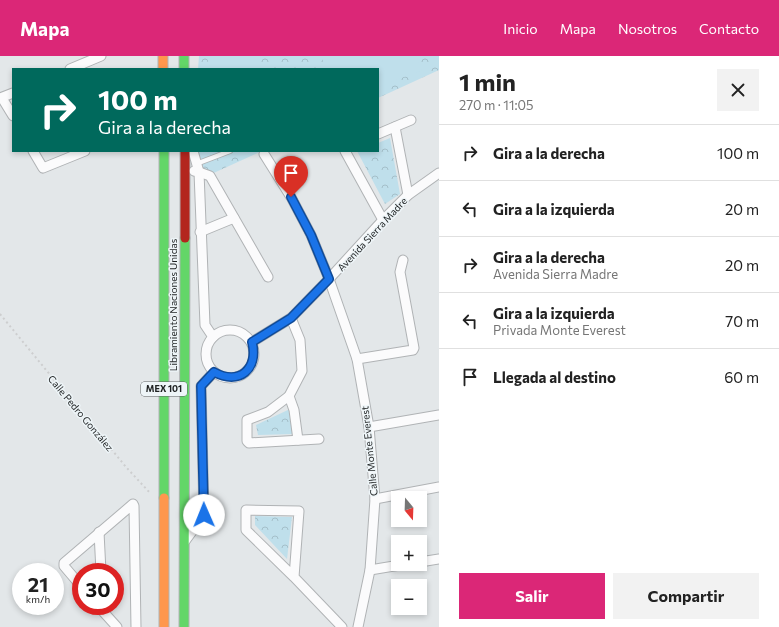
<!DOCTYPE html>
<html lang="es">
<head>
<meta charset="utf-8">
<style>
  :root { --surface:#fff; --page:#f2f2f2; --text:#222; --muted:#767676; --line:#e0e0e0; --accent:#db2777 }
  body { margin:0; font-family:Commissioner,sans-serif; background:var(--page); color:var(--text); height:100vh; display:flex; flex-direction:column; font-size:15px; white-space:nowrap }
  * { box-sizing:border-box; margin:0 }
  p { font-size:13px; color:var(--muted) }
  .icon { flex:none; width:22px; height:22px; fill:none; stroke:currentColor; stroke-width:2; stroke-linecap:round; stroke-linejoin:round }
  .map { position:relative; flex:1; overflow:hidden }
  .panel { display:flex; flex-direction:column; background:var(--surface); width:340px }
  .panel>* { flex:none }
  .guide { position:absolute; left:12px; top:12px; width:367px; height:84px; border-radius:0px; box-shadow:0 2px 6px #0003; background:#00695c; color:#fff; overflow:hidden }
  .needle { width:26px; rotate:161deg }
  .controls { position:absolute; left:391px; top:435px; display:grid; gap:8px }
  .controls a { display:grid; place-items:center; width:36px; height:36px; border-radius:0px; background:var(--surface); box-shadow:0 2px 6px #0003; font-size:20px }
  .speed { position:absolute; left:12px; top:507px; display:flex; gap:8px; font-size:20px; font-weight:700; text-align:center }
  .speed>* { display:grid; place-content:center; width:52px; height:52px; border-radius:50%; background:var(--surface); box-shadow:0 2px 6px #0003; line-height:1 }
  .speed small { font-size:10px; font-weight:400 }
  .speed .limit { border:6px solid #d22; background:#fff; color:#111 }
  .pin { position:absolute; display:grid; place-items:center; width:34px; height:34px; color:#fff; margin:-41px -17px; border-radius:50% 50% 50% 0; rotate:-45deg; box-shadow:0 0 4px #0007 }
  .pin .icon { rotate:45deg }
  .me { position:absolute; width:44px; margin:-22px; rotate:359deg; stroke-linejoin:round; filter:drop-shadow(0 0 3px #0008) }
  .turn { display:flex; align-items:center; gap:14px; height:84px; padding:0 20px; font-size:18px }
  .turn .icon { width:52px; height:52px; stroke-width:2.5 }
  .turn b { display:block; font-size:28px; line-height:34px }
  .round { display:grid; place-items:center; flex:none; width:42px; height:42px; border-radius:0px; background:var(--page) }
  .summary { display:flex; align-items:center; justify-content:space-between; height:68px; padding:0 20px }
  h1 { font-size:24px; font-weight:700; line-height:30px }
  .cta { display:flex; gap:8px; margin-top:auto; padding:8px 20px }
  .cta a { flex:1; height:46px; border-radius:0px; background:var(--accent); color:#fff; font-size:16px; font-weight:700; line-height:46px; text-align:center }
  .cta a+a { background:var(--page); color:var(--text) }
  ul { padding:0; list-style:none }
  li { display:flex; align-items:center; gap:12px; height:56px; padding:0 20px; border-top:1px solid var(--line) }
  li div { flex:1 }
  li b { display:block; font-size:15px }
  li em { font-style:normal }
  header { display:flex; align-items:center; gap:24px; box-sizing:border-box; height:56px; padding:0 20px; background:var(--accent); color:#fff }
  header strong { font-size:19px }
  nav { display:flex; gap:22px; margin-inline-start:auto; font-size:14px }
  main { display:flex; flex:1; min-height:0 }
  .map>svg:first-child { display:block }
</style>
</head>
<body>
<header>
<strong>Mapa</strong>
<nav><a>Inicio</a><a>Mapa</a><a>Nosotros</a><a>Contacto</a></nav>
</header>
<main>
<div class="map">
<svg width="439" height="571" viewBox="0 0 439 571">
  <defs>
    <pattern id="park-crowns" width="20" height="18" patternUnits="userSpaceOnUse"><rect width="20" height="18" fill="#bfdfeb"/><path d="M2 6a3 3 0 1 1 6 0M12 15a3 3 0 1 1 6 0" fill="none" stroke="#a4bfc9"/></pattern>
  </defs>
  <rect width="100%" height="100%" fill="#e3e7e9"/>
  <g fill="url(#park-crowns)">
    <polygon points="199,0 439,0 439,14 378,42 378,13 198,13"/>
    <polygon points="390,82 400,138 385,148 357,95 378,95 378,87"/>
    <polygon points="196,95 262,95 207,120"/>
    <polygon points="290,353 294,378 258,379 256,369"/>
    <polygon points="255,460 292,461 287,503 255,469"/>
  </g>
  <g fill="#bfdfeb">
    <polygon points="213,0 255,0 258,13 210,13 207,1"/>
    <polygon points="321,0 416,0 422,14 378,31 378,13 326,13"/>
  </g>
  <g fill="none" stroke-linecap="round" stroke-linejoin="round">
    <defs>
      <polyline id="lane" points="196,108 230,95"/>
      <g id="street">
        <polyline points="70,13 101,0"/>
        <polyline points="0,42 13,37"/>
        <polyline points="2,42 13,60"/>
        <polyline points="395,71 408,139"/>
        <polyline points="378,78 411,64"/>
        <polyline points="33,95 43,112 85,95"/>
        <polyline points="193,95 199,116 205,269 213,281"/>
        <polyline points="345,95 383,164"/>
        <polyline points="264,98 291,141 311,179 329,223 357,303 369,371 375,443 370,514 358,571"/>
        <polyline points="194,115 199,116 210,120 268,221"/>
        <polyline points="200,176 234,162"/>
        <polyline points="291,262 300,284 302,315 289,340 268,356 247,364 247,385 249,387 319,383"/>
        <circle cx="230" cy="298" r="24"/>
        <polyline points="252,286 291,262 329,223 383,164 408,139 439,117"/>
        <polyline points="357,303 413,294 414,292 400,216 403,204"/>
        <polyline points="289,340 294,354 298,384"/>
        <polyline points="369,371 439,359"/>
        <polyline points="375,443 439,431"/>
        <polyline points="99,476 101,516"/>
        <polyline points="185,485 204,459 201,330 214,316"/>
        <polyline points="420,506 439,503"/>
        <polyline points="370,514 406,508"/>
        <polyline points="294,521 299,455 246,454 246,474 294,521 342,571"/>
        <polyline points="81,530 64,510 64,507 133,448 134,450 136,571"/>
        <polyline points="98,550 117,571"/>
      </g>
      <g id="fast">
        <polyline points="184,0 184,13"/>
        <polyline points="164,95 164,442"/>
        <polyline points="184,571 185,182"/>
      </g>
      <g id="slow">
        <polyline points="163,0 163,13"/>
        <polyline points="164,442 164,571"/>
      </g>
      <polyline id="jam" points="185,182 185,95"/>
    </defs>
    <use href="#lane" stroke="#b0b3b5" stroke-width="6"/>
    <use href="#street" stroke="#b0b3b5" stroke-width="11"/>
    <use href="#fast" stroke="#b0b3b5" stroke-width="11"/>
    <use href="#slow" stroke="#b0b3b5" stroke-width="11"/>
    <use href="#jam" stroke="#b0b3b5" stroke-width="11"/>
    <polyline stroke="#cdcecf" stroke-width="2" stroke-dasharray="2 3" stroke-linecap="butt" points="0,258 126,411 151,438"/>
    <use href="#lane" stroke="#fbfbfc" stroke-width="4.5"/>
    <use href="#street" stroke="#fbfbfc" stroke-width="9"/>
    <use href="#fast" stroke="#63d668" stroke-width="9"/>
    <use href="#slow" stroke="#ff974d" stroke-width="9"/>
    <use href="#jam" stroke="#b3261e" stroke-width="9"/>
  </g>
  <g fill="none" stroke-linecap="round" stroke-linejoin="round">
    <defs>
      <path id="route" d="M204 459 201 330 214 316C239 330 259 313 252 286L291 262 329 223 311 179 291 141"/>
    </defs>
    <use href="#route" stroke="#114b97" stroke-width="10"/>
    <use href="#route" stroke="#1a73e8" stroke-width="7"/>
  </g>
  <g text-anchor="middle" stroke-width="3" stroke-linejoin="round" paint-order="stroke">
    <rect fill="#eef5f8" stroke="#5d6163" stroke-width="1" x="141" y="326" width="46" height="14" rx="3"/>
    <g font-size="9" font-weight="bold" fill="#1f2223">
      <text x="164" y="336">MEX 101</text>
    </g>
    <g font-size="10" fill="#1f2223" stroke="#eef5f8">
      <text transform="translate(372 178) rotate(-47)" y="4">Avenida Sierra Madre</text>
      <text transform="translate(173 249) rotate(-90)" y="4">Libramiento Naciones Unidas</text>
      <text transform="translate(81 357) rotate(50)" y="4">Calle Pedro González</text>
      <text transform="translate(369 395) rotate(-96)" y="4">Calle Monte Everest</text>
    </g>
  </g>
</svg>
<div class="controls">
<a><svg class="needle" viewBox="-14 -14 28 28"><path d="M0-13l5 13h-10z" fill="#e53935"/><path d="M0 13l5-13h-10z" fill="#767676"/></svg></a>
<a>+</a>
<a>−</a>
</div>
<div class="speed"><div>21<small>km/h</small></div><div class="limit">30</div></div>
<div class="pin" style="left:291px;top:141px;background:#d93025"><svg class="icon" aria-label="arrive" viewBox="0 0 24 24"><path d="M6 21V4h12l-3 4 3 4H6"/></svg></div>
<svg class="me" style="left:204px;top:459px" viewBox="-20 -20 40 40"><circle r="19" fill="#fff"/><path d="M0-13L10 11 0 6-10 11z" fill="#1a73e8"/></svg>
<div class="guide">
<div class="turn"><svg class="icon" aria-label="right" viewBox="0 0 24 24"><path d="M7 20v-9h11M14 6l5 5-5 5"/></svg><div><b>100 m</b>Gira a la derecha</div></div>
</div>
</div>
<section class="panel">
<div class="summary"><div><h1>1 min</h1><p>270 m · 11:05</p></div><a class="round"><svg class="icon" aria-label="close" viewBox="0 0 24 24"><path d="M6 6l12 12M18 6L6 18"/></svg></a></div>
<ul>
<li><svg class="icon" aria-label="right" viewBox="0 0 24 24"><path d="M7 20v-9h11M14 6l5 5-5 5"/></svg><div><b>Gira a la derecha</b></div><em>100 m</em></li>
<li><svg class="icon" aria-label="left" viewBox="0 0 24 24"><path d="M17 20v-9H6M10 6l-5 5 5 5"/></svg><div><b>Gira a la izquierda</b></div><em>20 m</em></li>
<li><svg class="icon" aria-label="right" viewBox="0 0 24 24"><path d="M7 20v-9h11M14 6l5 5-5 5"/></svg><div><b>Gira a la derecha</b><p>Avenida Sierra Madre</p></div><em>20 m</em></li>
<li><svg class="icon" aria-label="left" viewBox="0 0 24 24"><path d="M17 20v-9H6M10 6l-5 5 5 5"/></svg><div><b>Gira a la izquierda</b><p>Privada Monte Everest</p></div><em>70 m</em></li>
<li><svg class="icon" aria-label="arrive" viewBox="0 0 24 24"><path d="M6 21V4h12l-3 4 3 4H6"/></svg><div><b>Llegada al destino</b></div><em>60 m</em></li>
</ul>
<div class="cta"><a>Salir</a><a>Compartir</a></div>
</section>
</main>
</body>
</html>
